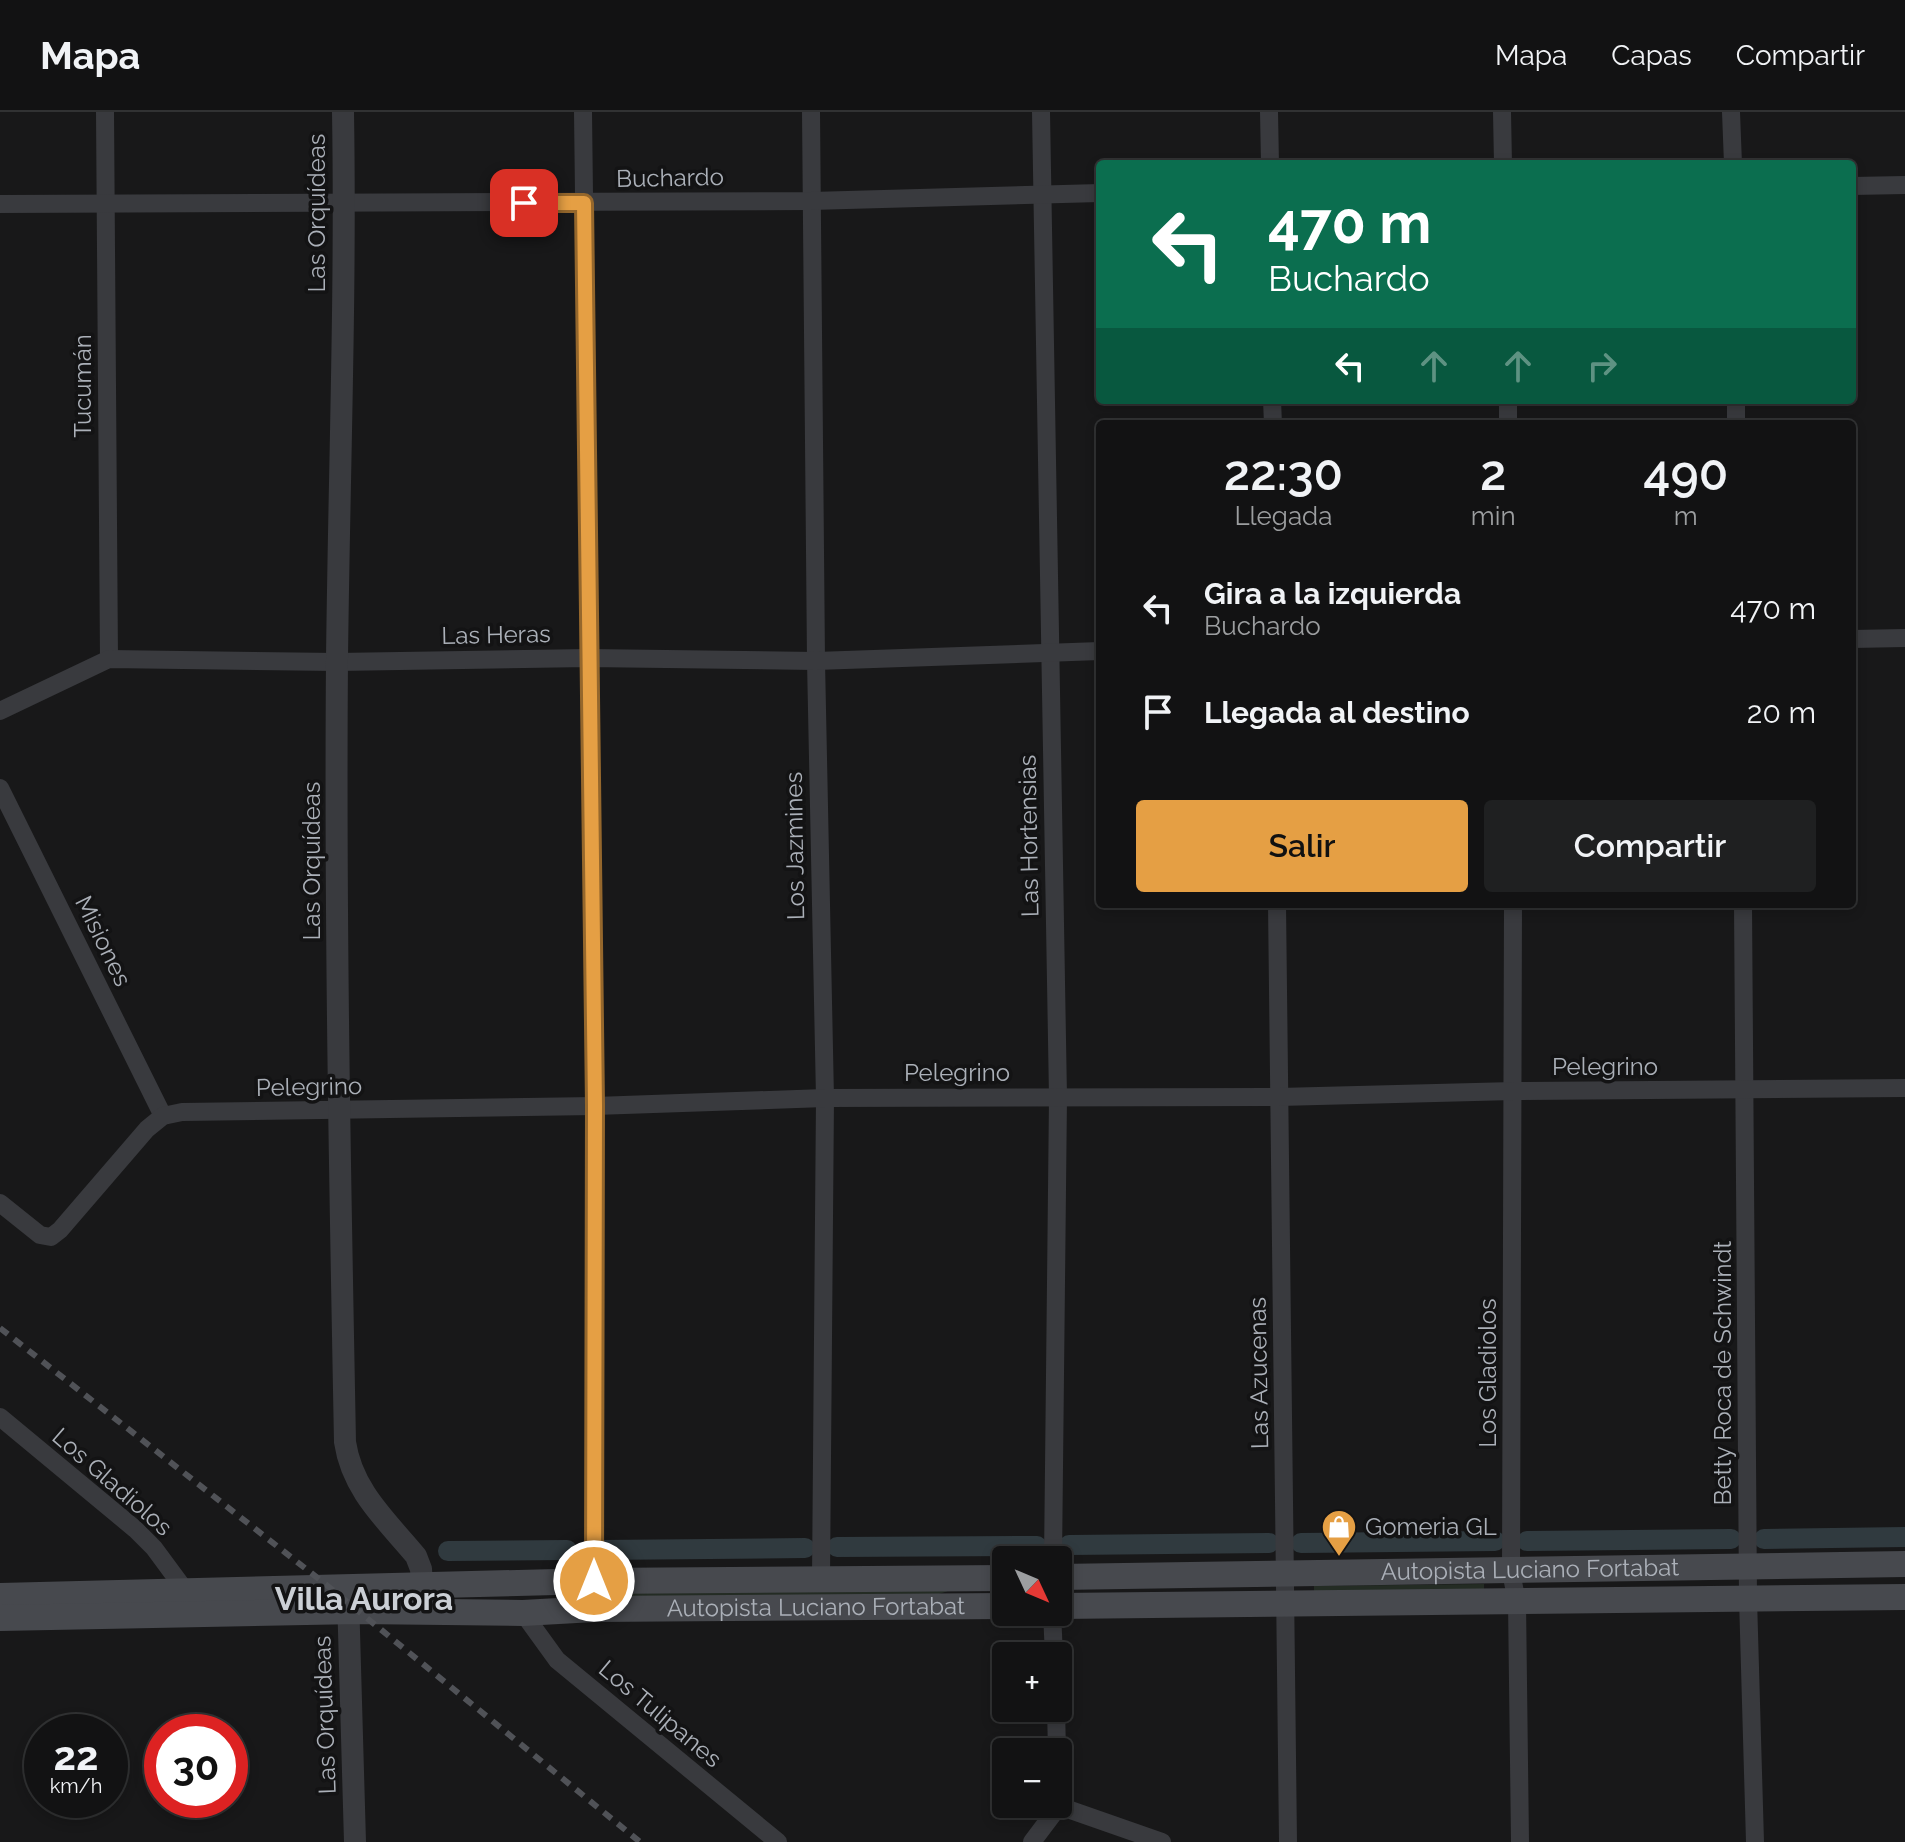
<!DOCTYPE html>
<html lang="es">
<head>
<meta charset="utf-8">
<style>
  :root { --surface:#121213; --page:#1f2021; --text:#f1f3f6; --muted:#9c9ea0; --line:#313233; --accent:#e59f44 }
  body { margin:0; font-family:Raleway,sans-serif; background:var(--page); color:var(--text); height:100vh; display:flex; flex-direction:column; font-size:30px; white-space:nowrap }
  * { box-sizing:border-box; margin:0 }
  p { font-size:26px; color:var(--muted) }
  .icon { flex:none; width:44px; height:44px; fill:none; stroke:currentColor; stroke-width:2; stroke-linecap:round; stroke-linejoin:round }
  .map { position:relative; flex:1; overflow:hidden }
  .side { position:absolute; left:1096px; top:308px; width:760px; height:488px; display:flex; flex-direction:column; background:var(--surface); border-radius:8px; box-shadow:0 4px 12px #0003,0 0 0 2px var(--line) }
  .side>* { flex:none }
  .guide { position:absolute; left:1096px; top:48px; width:760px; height:244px; border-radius:8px; box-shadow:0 4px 12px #0003,0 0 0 2px var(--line); background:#0b6e4f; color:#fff; overflow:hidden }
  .needle { width:52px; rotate:134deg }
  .buttons { position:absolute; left:992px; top:1434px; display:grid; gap:16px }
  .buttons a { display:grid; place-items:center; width:80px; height:80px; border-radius:8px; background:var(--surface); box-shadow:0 4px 12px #0003,0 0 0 2px var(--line); font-size:40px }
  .speed { position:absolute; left:24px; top:1602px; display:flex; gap:16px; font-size:40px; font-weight:700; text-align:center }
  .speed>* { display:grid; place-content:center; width:104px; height:104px; border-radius:50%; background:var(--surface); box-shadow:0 4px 12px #0003,0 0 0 2px var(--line); line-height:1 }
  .speed small { font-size:20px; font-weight:400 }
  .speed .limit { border:12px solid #d22; background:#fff; color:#111 }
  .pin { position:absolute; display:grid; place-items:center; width:68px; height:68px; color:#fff; margin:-34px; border-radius:16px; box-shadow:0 4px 12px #0006 }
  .me { position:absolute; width:88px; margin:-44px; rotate:0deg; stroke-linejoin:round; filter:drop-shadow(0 0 6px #0008) }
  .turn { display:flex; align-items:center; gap:28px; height:168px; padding:0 40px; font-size:36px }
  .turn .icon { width:104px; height:104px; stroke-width:2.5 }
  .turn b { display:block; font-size:56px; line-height:68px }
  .lanes { display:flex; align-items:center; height:76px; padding:0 40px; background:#0003; justify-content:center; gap:40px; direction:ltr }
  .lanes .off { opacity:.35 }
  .eta { display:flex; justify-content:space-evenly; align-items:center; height:136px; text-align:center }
  .eta b { font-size:48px; font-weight:600; line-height:56px }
  .button { display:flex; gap:16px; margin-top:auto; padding:16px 40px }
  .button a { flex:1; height:92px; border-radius:8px; background:var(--accent); color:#111; font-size:32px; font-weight:600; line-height:92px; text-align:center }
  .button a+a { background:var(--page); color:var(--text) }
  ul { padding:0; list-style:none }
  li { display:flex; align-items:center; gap:24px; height:104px; padding:0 40px }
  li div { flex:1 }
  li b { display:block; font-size:30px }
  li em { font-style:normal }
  header { display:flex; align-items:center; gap:48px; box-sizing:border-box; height:112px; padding:0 40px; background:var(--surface); border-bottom:2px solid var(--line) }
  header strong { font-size:38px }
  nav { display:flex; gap:44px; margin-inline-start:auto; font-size:28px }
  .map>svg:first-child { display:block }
</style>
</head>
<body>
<header>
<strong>Mapa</strong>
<nav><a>Mapa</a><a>Capas</a><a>Compartir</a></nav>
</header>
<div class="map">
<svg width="1905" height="1730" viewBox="0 0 1905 1730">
  <rect width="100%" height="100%" fill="#181819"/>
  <g fill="#242c24">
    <polygon points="1484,1472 1484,1479 1314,1482 1314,1474"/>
    <polygon points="951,1478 933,1484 614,1487 614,1479"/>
  </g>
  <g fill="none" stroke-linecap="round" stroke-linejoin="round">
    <g stroke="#303a3f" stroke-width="20">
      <polyline points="1764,1427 1905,1425"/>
      <polyline points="1527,1429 1731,1427"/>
      <polyline points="1301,1431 1495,1429"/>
      <polyline points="1069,1433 1269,1431"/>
      <polyline points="837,1435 1037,1434"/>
      <polyline points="599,1438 805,1436"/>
      <polyline points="448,1439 567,1438"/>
    </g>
    <g stroke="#393a3e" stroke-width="18">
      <polyline points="105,0 109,547"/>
      <polyline points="583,0 595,994 594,1497"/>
      <polyline points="811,0 816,549 825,986 821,1467"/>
      <polyline points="1041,0 1058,985 1053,1448"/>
      <polyline points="1269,0 1270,52"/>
      <polyline points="1502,0 1503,52"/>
      <polyline points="1731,0 1733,52"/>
      <polyline points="1852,74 1905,73"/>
      <polyline points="0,92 811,89 1100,81"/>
      <polyline points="1272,288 1273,312"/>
      <polyline points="1508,288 1508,312"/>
      <polyline points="1736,288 1736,312"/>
      <polyline points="1852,527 1905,526"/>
      <polyline points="0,599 109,547 337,550 588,546 816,549 1100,539"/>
      <polyline points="0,676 163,1004"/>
      <polyline points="1277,792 1288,1730"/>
      <polyline points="1513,792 1511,1460 1517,1490 1520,1730"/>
      <polyline points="1743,792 1748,1486 1755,1730"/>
      <polyline points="0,1091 40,1123 51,1125 60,1118 147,1017 163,1004 182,1000 595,994 825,986 1279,985 1514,979 1905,976"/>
      <polyline points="0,1305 135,1417 154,1436 185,1478"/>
      <polyline points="1052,1500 1054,1544"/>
      <polyline points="523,1501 557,1548 778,1730"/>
      <polyline points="1056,1596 1057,1640"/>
      <polyline points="1059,1694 1162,1730"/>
      <polyline points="1032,1730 1059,1694 1058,1664"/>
    </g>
    <g stroke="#393a3e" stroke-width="22">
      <path d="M343 0C346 183 339 365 337 548 335 809 340 1069 345 1330 352 1378 386 1408 416 1444L421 1457 422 1473"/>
      <polyline points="348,1484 355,1730"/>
    </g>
    <g stroke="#47494e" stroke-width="26">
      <path id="s1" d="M1058 1465 1905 1452"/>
      <polyline points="0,1484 594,1469 1006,1466"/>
      <polyline points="1058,1494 1905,1485"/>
      <path id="s2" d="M0 1506 358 1499 523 1501 594 1497 1006 1494"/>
    </g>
    <polyline stroke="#505257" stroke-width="6" stroke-dasharray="10 8" stroke-linecap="butt" points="0,1216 329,1475 640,1730"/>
  </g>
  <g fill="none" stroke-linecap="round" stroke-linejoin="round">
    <defs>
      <polyline id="route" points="524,91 584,91 595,994 594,1469"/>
    </defs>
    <use href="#route" stroke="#95672c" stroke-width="20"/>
    <use href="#route" stroke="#e59f44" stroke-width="14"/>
  </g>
  <defs>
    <symbol id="shop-pin" viewBox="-11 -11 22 30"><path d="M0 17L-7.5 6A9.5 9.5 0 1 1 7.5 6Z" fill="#e59f44" stroke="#131314"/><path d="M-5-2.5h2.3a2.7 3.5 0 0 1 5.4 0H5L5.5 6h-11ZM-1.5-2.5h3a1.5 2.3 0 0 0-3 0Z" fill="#fff"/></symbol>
  </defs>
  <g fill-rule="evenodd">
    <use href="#shop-pin" x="1319" y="1395" width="40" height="54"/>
  </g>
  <g text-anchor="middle" stroke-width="7" stroke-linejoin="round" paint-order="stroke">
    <g font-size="24" fill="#abb0b8" stroke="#131314">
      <text transform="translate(670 66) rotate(-1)" y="8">Buchardo</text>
      <text transform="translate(317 101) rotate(-90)" y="8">Las Orquídeas</text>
      <text transform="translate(83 274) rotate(-90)" y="8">Tucumán</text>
      <text transform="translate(496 523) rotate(-1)" y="8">Las Heras</text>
      <text transform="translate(1029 724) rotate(-91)" y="8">Las Hortensias</text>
      <text transform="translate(795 734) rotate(-91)" y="8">Los Jazmines</text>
      <text transform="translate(312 749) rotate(-90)" y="8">Las Orquídeas</text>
      <text transform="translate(103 829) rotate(64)" y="8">Misiones</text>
      <text x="1605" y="963">Pelegrino</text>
      <text x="957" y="969">Pelegrino</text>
      <text transform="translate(309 975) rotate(-1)" y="8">Pelegrino</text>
      <text transform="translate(1259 1261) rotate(-91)" y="8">Las Azucenas</text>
      <text transform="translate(1488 1261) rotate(-90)" y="8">Los Gladiolos</text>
      <text transform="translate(1723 1261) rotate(-90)" y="8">Betty Roca de Schwindt</text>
      <text transform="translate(112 1370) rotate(41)" y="8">Los Gladiolos</text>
      <text dy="8" stroke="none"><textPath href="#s1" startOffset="472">Autopista Luciano Fortabat</textPath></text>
      <text dy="8" stroke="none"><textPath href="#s2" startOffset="816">Autopista Luciano Fortabat</textPath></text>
      <text transform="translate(660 1602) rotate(40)" y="8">Los Tulipanes</text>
      <text transform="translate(325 1603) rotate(-92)" y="8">Las Orquídeas</text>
    </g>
    <g font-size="24" fill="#abb0b8" stroke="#131314" text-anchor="start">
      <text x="1365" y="1423">Gomeria GL</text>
    </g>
    <g font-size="32" font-weight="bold" fill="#cbcfd5" stroke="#131314">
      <text x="364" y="1498">Villa Aurora</text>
    </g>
  </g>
</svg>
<div class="buttons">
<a><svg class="needle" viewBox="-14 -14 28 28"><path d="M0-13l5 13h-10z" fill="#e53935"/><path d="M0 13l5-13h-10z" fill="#9c9ea0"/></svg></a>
<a>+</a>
<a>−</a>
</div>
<div class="speed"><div>22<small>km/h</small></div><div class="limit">30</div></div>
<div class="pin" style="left:524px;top:91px;background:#d93025"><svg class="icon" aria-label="arrive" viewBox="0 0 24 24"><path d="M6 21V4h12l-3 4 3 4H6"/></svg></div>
<svg class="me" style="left:594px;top:1469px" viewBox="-20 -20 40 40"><circle r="17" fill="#e59f44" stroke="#fff" stroke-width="3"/><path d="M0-11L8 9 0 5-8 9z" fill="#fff"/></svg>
<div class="guide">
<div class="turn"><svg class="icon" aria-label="left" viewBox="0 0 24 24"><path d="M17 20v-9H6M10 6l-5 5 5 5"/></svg><div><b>470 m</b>Buchardo</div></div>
<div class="lanes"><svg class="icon" aria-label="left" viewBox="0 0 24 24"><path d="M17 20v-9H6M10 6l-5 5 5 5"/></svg><svg class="icon off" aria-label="ahead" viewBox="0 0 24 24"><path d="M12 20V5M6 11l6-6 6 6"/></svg><svg class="icon off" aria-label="ahead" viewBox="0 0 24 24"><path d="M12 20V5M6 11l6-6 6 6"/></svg><svg class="icon off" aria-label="right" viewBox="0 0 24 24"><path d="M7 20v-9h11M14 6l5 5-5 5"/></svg></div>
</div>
<section class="side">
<div class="eta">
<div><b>22:30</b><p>Llegada</p></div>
<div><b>2</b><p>min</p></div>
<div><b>490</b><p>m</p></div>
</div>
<ul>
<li><svg class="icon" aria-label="left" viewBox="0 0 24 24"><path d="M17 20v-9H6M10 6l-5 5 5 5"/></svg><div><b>Gira a la izquierda</b><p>Buchardo</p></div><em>470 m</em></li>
<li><svg class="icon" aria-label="arrive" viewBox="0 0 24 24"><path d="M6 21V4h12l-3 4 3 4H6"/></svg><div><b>Llegada al destino</b></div><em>20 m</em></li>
</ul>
<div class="button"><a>Salir</a><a>Compartir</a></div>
</section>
</div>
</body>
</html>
